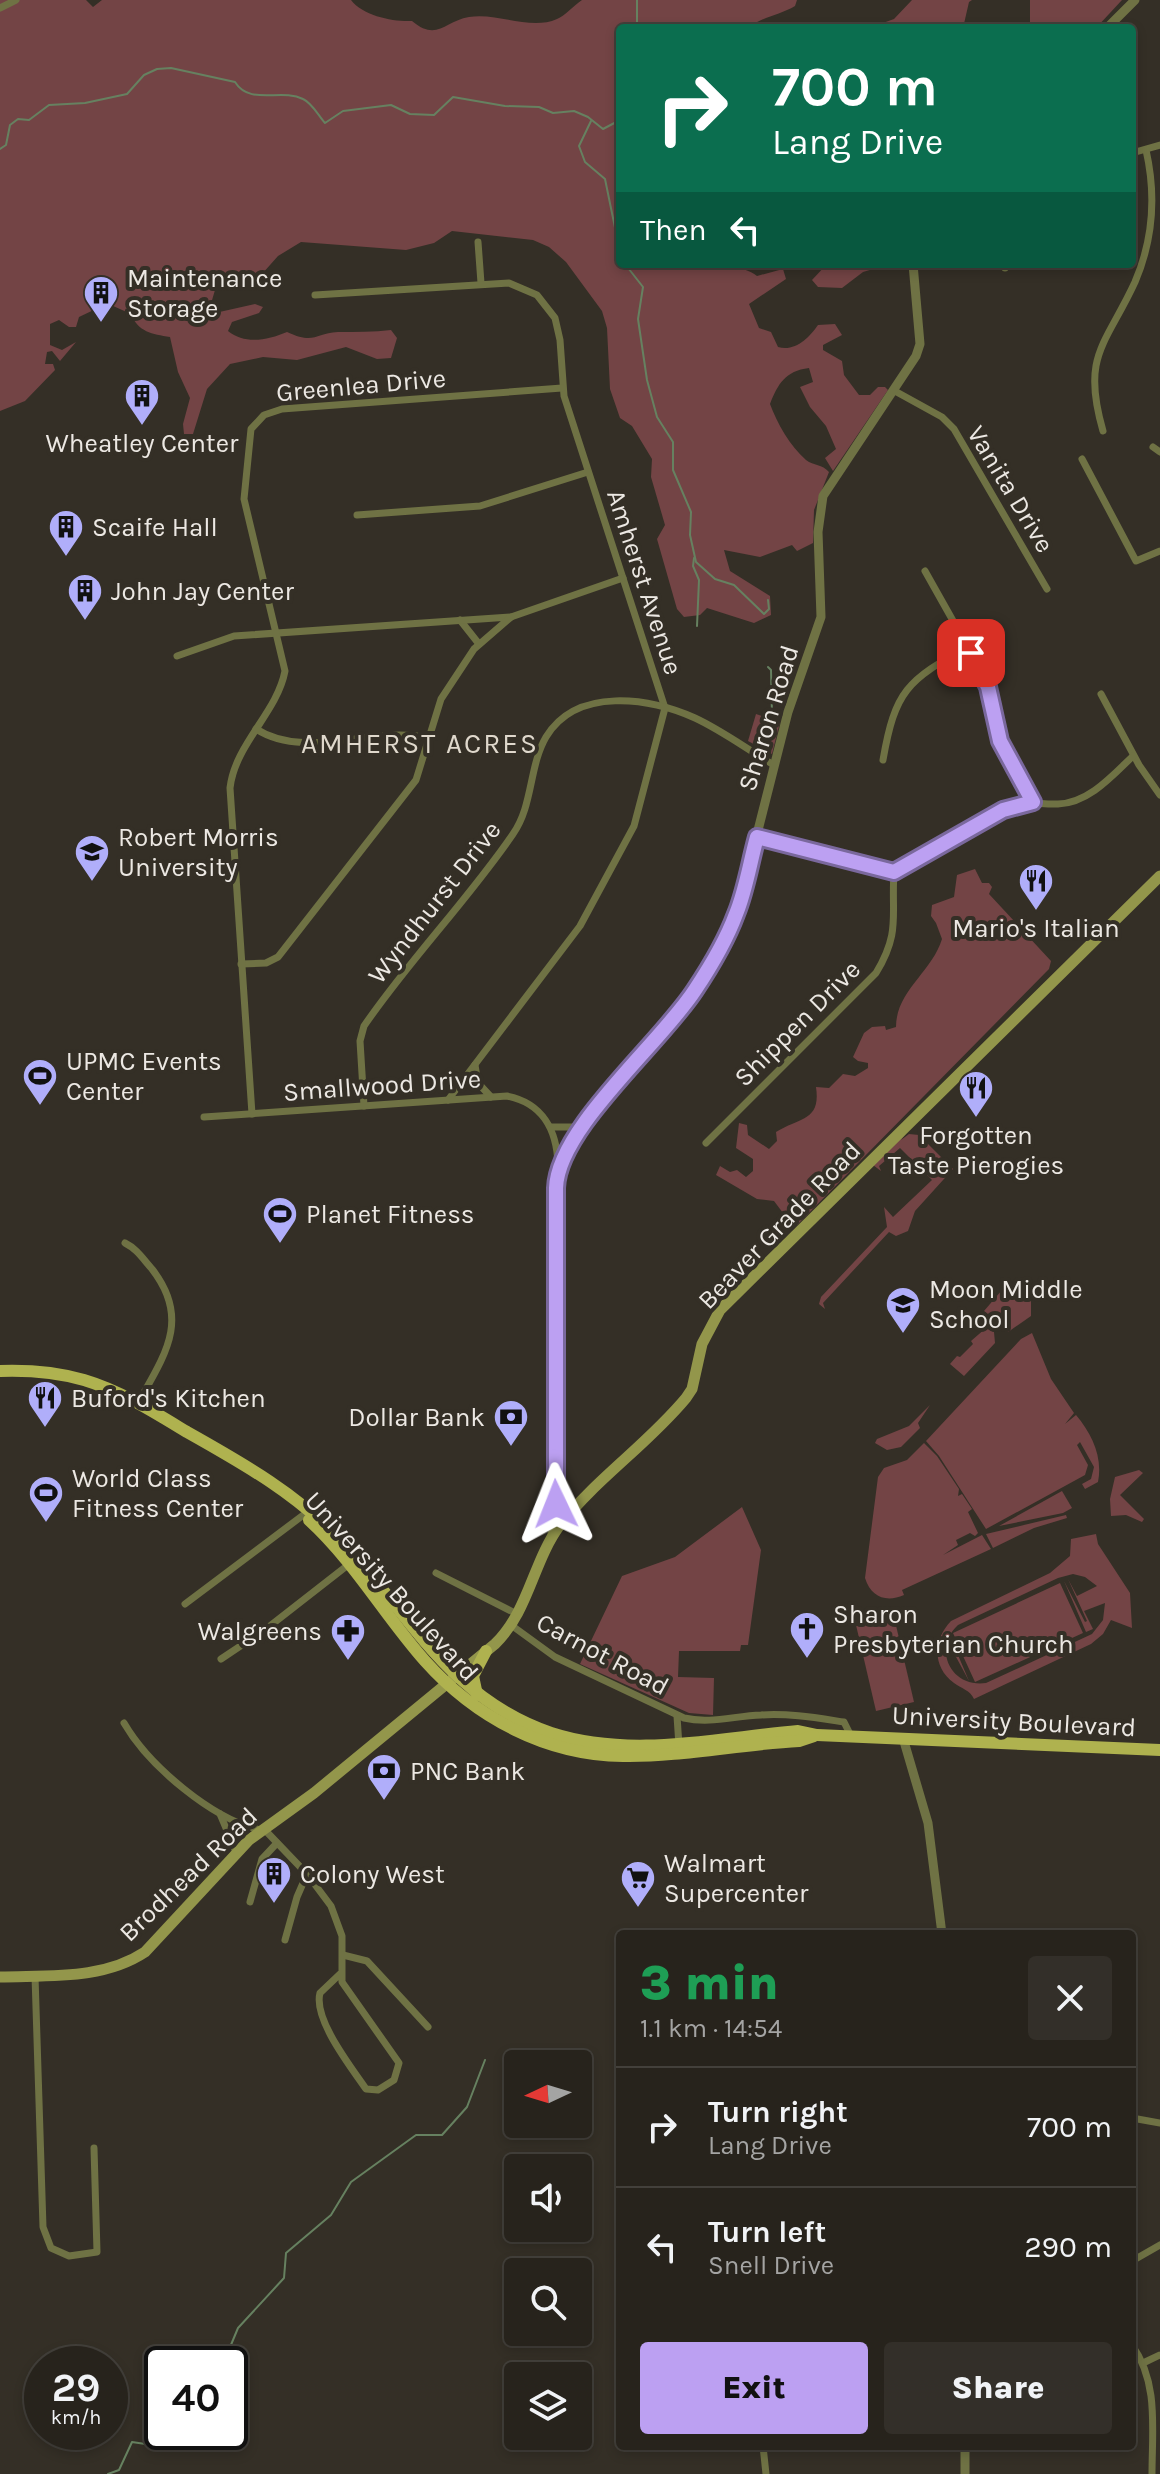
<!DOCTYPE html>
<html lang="en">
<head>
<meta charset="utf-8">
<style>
  :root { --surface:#27231c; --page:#332f29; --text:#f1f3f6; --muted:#a4a4a3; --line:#43403b; --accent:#bca0f2 }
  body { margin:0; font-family:Karla,sans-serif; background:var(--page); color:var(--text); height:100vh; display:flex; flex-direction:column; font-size:30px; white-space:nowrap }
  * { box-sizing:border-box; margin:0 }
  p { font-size:26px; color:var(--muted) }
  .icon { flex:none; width:44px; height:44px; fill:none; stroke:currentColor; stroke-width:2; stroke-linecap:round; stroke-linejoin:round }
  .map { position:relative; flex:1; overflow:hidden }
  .side { position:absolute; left:616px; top:1930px; width:520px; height:520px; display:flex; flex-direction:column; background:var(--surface); border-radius:8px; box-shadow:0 4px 12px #0003,0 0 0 2px var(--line) }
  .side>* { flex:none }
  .hud { position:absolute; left:616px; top:24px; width:520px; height:244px; border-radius:8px; box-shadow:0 4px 12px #0003,0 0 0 2px var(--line); background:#0b6e4f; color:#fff; overflow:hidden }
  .needle { width:52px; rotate:266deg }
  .fabs { position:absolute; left:504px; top:2050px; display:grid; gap:16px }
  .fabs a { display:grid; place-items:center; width:88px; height:88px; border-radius:8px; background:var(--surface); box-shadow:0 4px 12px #0003,0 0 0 2px var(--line); font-size:40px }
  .speed { position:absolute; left:24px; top:2346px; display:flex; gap:16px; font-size:40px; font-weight:700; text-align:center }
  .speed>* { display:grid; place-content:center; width:104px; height:104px; border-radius:50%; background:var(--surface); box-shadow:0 4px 12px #0003,0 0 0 2px var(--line); line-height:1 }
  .speed small { font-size:20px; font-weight:400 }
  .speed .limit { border:4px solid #111; border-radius:12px; background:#fff; color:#111 }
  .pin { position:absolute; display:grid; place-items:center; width:68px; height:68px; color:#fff; margin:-34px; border-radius:16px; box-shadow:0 4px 12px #0006 }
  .me { position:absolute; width:88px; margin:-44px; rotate:358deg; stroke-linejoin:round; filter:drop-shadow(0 0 6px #0008) }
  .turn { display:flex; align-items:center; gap:28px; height:168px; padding:0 24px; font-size:36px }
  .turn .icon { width:104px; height:104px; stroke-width:2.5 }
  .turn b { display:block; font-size:56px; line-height:68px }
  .then { display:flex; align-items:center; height:76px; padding:0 24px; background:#0003; gap:16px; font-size:30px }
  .round { display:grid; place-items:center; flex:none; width:84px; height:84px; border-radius:8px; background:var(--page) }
  .head { display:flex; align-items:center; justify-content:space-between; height:136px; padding:0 24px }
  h1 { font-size:48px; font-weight:800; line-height:60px; color:#1e9e55 }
  .button { display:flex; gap:16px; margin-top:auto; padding:16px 24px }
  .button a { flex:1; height:92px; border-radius:8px; background:var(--accent); color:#111; font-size:32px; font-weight:800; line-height:92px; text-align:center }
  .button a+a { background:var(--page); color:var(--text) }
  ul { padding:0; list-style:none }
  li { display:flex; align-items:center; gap:24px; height:120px; padding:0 24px; border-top:2px solid var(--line) }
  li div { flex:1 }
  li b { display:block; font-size:30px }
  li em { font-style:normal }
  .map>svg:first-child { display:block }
</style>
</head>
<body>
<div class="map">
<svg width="1160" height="2474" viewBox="0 0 1160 2474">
  <rect width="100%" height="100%" fill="#342f26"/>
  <g fill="#734445" fill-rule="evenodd">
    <path d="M0 0H86L93 7 102 0H351C363 16 394 22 412 21 437 42 445 21 469 17 497 12 530 31 557 19 565 16 574 5 582 0H797L795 6C780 15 761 17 748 28H620V264C653 264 734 257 757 276L783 269 786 279 749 304 759 328 771 332 778 347C795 352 809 338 818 325L835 324 842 335 823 345V350L842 361 844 375 859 395H870L878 387H885L888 390 833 471 825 458 836 449 826 426 810 407 800 387 813 382 809 368C785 371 778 384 770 404 777 423 790 446 806 460 814 466 822 464 829 472L814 510 813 543 797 551 792 545 760 557 724 550 730 571 770 596 771 615 754 623 707 608 700 615 684 617 677 609 657 539 665 525 651 477 652 459 632 426 620 418 610 389 607 328 602 311 566 262 549 247 533 240 452 231 434 243 406 250 301 242 278 256 262 274 248 282 231 283 215 290 210 307 215 313 255 304 263 307 259 313 232 322 228 331C245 345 268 340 287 332 315 345 315 333 338 332 356 332 374 332 391 330L397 338 391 358 377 359 346 347 297 360 263 357 230 364 207 389 193 434H184L183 424 190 398 178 372 170 337C152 334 138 332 131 314L102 301 100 307 79 317 76 327H69L59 320 50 324V345L62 350 76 342 60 361 52 351 47 352 45 364H53L55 370 25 401 0 411Z"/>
    <polygon points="912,0 972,0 969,2 963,28 869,28 894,19"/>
    <polygon points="1030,0 1122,0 1096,28 1030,28"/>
    <polygon points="827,264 890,264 863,272 842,288 818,287 812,280"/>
    <polygon points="756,714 780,722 772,754 748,741"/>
    <path d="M975 869 982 883H989L992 887 989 894 1051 961 1049 969 797 1225 786 1217 774 1201 757 1199 716 1175 720 1166 730 1172 737 1170 746 1177 753 1171V1159L736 1148 739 1123 747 1125 748 1135 769 1149 777 1141 776 1132C800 1117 821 1121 816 1087L829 1088 843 1074 855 1076 868 1068V1063L858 1061 853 1057 864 1033 872 1027 885 1026 886 1030 896 1027C896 991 932 972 942 939L936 923 931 916 932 905 954 897 957 875Z"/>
    <polygon points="907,1132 901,1140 909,1134 919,1135 953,1169 915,1211 908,1231 896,1236 889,1232 823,1303 825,1309 819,1304 821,1297 887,1227 884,1207 893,1217 932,1180 900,1148 879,1166 881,1171 873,1165"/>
    <polygon points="1028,1288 1031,1290 1031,1316 1008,1332 984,1311 1002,1290"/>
    <polygon points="986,1328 994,1332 995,1343 964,1376 950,1364 957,1356 960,1357 973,1344 971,1341"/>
    <path d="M1032 1333 1051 1379 1074 1413 1065 1424 1076 1415C1092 1434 1103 1457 1098 1482L1085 1489 1082 1484 1091 1479 1094 1467 1080 1442 1077 1445 1088 1465 1085 1475 986 1529 939 1456 926 1441 1021 1339Z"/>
    <polygon points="930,1405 918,1423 920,1428 901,1447 887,1450 875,1443 877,1439 909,1426"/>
    <path d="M924 1443 937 1456 959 1489 958 1496 962 1494 972 1509 968 1512 978 1533 975 1536 970 1533 956 1540 958 1545 943 1555 982 1535 991 1549 902 1590 904 1595C886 1603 871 1597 865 1578L878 1477 884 1468 907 1460Z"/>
    <polygon points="1139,1470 1143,1473 1120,1495 1144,1519 1142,1522 1126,1515 1111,1516 1110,1499 1115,1477"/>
    <polygon points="1062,1491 1072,1508 1063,1513 999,1526"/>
    <polygon points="742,1507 761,1550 748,1645 741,1645 740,1651 679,1651 678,1677 714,1678 713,1715 689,1713 580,1664 622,1576 675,1557"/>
    <polygon points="1066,1515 1067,1518 1034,1528 993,1548 986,1534"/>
    <path d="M1096 1534 1098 1544 1130 1593 1132 1628 1111 1620 1103 1634 1091 1644 974 1699C970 1690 962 1689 954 1683 932 1667 933 1640 951 1621L1050 1573 1070 1556 1071 1539ZM1073 1574 1085 1577 1097 1586 1077 1596 1068 1579 1087 1621 1085 1622 1064 1581 1086 1632 1093 1629 1084 1611 1105 1603 1103 1620 1092 1634 986 1683C951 1688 932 1649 958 1625L1058 1578Z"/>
    <polygon points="1060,1583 1083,1633 975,1682 958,1645 955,1648 969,1681 948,1642 954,1639 958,1644 953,1633"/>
    <polygon points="894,1617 914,1702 876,1711 856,1625"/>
  </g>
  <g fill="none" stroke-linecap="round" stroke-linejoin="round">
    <g stroke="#668160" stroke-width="2">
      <polyline points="637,28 637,0"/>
      <polyline points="591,121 579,146 585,162 605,179 620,252"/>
      <path d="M0 149 6 145 10 125 18 119 29 120 49 105 85 103 127 94 144 75 157 69 171 68 235 82C250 106 281 88 303 99 312 103 318 115 325 123L343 111 391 105 410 114 434 115 453 97 505 106 539 107 553 113 574 111 588 117 603 129 620 120"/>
      <polyline points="625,264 643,287 638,319 647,380 657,417 673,442 673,470 691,512 690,535 696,562 715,579 734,585 764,614 769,609 768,600"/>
      <polyline points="694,558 693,566 699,580 697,626"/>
      <polyline points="768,667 771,670 772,716"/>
      <polyline points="219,2364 228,2352 238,2328 284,2278 286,2253 331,2215 351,2182 416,2135 442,2135 467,2107 485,2060"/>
      <polyline points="108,2474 119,2470 132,2442 152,2445 154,2424 162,2415"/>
    </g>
    <g stroke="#6f7244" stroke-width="7">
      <polyline points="0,8 16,0"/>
      <polyline points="1132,153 1160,145"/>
      <polyline points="478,242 481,283"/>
      <polyline points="1005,264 1005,268"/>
      <polyline points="315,295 509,283 537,295 555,318 560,340 564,396 665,708 634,826 580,926 448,1100"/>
      <polyline points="893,390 942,417 954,429 1047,589"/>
      <path d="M1103 431C1081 355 1106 345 1135 282 1153 240 1156 194 1146 150"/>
      <polyline points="1153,447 1160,452"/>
      <polyline points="1082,459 1136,561 1160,551"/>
      <polyline points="357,515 480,506 588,472"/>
      <polyline points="925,571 979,667 990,693 997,734 1033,802"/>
      <polyline points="460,620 479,644"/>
      <polyline points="177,656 234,636 511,617"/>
      <polyline points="1101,694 1139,765 1160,795"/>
      <path d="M256 729C306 761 373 725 428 738"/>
      <path d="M883 760C895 691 907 680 968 647"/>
      <path d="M757 837 894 872 1013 805C1029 800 1042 805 1058 804 1089 803 1113 775 1133 756"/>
      <polyline points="241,964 266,963 278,957 416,780 441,699 474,649 511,617 623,578"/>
      <polyline points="475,1065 478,1083 491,1097"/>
      <path d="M364 1106 360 1041 364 1026C410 959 467 901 513 834 533 806 529 766 546 737 577 686 650 698 695 718 723 731 748 750 774 765"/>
      <path d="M252 1114 230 788C235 744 277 713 285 671L244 499 251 429 264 415 282 409 562 388"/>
      <path d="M204 1117 507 1096C543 1103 557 1131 558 1165"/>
      <polyline points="551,1127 581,1127"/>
      <path d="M706 1143 876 973C901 932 891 915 894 872"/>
      <path d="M125 1243C137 1249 143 1259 152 1269 191 1319 165 1355 138 1403"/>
      <polyline points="436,1573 517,1614"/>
      <polyline points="185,1604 310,1510"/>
      <path d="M511 1625 555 1657 684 1718C710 1724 734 1716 761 1715 788 1713 817 1718 844 1722L851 1736"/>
      <polyline points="221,1659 266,1629 348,1565"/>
      <polyline points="677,1716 679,1746"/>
      <path d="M124 1723C149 1766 213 1820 261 1830"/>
      <polyline points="220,1814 236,1852"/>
      <path d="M263 1828 307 1874 331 1906 342 1936V1982L399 2063 394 2080 378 2090 366 2089C351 2067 313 2019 320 1993L340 1974"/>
      <polyline points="250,1902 262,1859 277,1843"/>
      <polyline points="285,1940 297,1897 307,1874"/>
      <polyline points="343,1955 367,1961 428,2027"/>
      <polyline points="35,1976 43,2227 51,2248 69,2256 97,2252 94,2148"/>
      <polyline points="1132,2118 1160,2123"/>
      <polyline points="1132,2261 1160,2245"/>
      <path d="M1132 2345C1159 2383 1152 2429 1152 2474"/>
      <polyline points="1143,2363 1160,2355"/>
      <polyline points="763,2446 766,2474"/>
    </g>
    <g stroke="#6f7244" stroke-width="9">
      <polyline points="1107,28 1135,0"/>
      <polyline points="552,1534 556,1504 558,1167 567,1147 585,1122 669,1027 719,951 737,913 788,712 821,617 818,532 823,496 916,356 920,344 913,264"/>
      <polyline points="903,1738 928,1823 942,1934"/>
      <polyline points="965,2446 965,2474"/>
    </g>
    <path stroke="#93964b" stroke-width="11" d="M0 1977C49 1975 103 1980 145 1952L249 1840 314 1793 495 1644C529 1611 533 1561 560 1525 597 1478 648 1444 686 1398L692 1389 702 1344 720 1310 1160 876"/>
    <g stroke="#afb24f" stroke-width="12">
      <path d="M0 1371C29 1370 56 1372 84 1380 121 1391 154 1412 187 1432 244 1464 299 1495 344 1544 411 1617 451 1699 551 1733 631 1759 717 1738 798 1731L817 1735 1160 1750"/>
      <path d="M309 1520C354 1561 385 1616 425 1661 476 1718 546 1755 623 1756 680 1757 741 1744 799 1741L814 1736"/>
      <polyline points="477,1695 473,1676 486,1651"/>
    </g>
  </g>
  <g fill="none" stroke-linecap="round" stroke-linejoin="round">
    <defs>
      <path id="route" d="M556 1504V1188C558 1128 660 1044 695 990 711 966 726 941 736 914 746 890 750 862 757 837L894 872 1003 810 1033 802 1000 741 988 687 971 653"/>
    </defs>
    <use href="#route" stroke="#7a689d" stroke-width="20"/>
    <use href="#route" stroke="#bca0f2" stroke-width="14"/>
  </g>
  <defs>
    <symbol id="building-pin" viewBox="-11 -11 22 30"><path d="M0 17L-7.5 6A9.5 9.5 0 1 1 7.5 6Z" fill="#b0aefa" stroke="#342f26"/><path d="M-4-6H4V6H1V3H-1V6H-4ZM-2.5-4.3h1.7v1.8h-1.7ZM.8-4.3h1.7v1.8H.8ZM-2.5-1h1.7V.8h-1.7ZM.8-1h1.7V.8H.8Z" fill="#111"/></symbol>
    <symbol id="university-pin" viewBox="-11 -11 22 30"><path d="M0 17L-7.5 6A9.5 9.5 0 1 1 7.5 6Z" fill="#b0aefa" stroke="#342f26"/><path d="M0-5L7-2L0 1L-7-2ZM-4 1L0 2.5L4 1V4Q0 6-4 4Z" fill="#111"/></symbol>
    <symbol id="restaurant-pin" viewBox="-11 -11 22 30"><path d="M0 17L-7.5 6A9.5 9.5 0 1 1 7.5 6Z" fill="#b0aefa" stroke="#342f26"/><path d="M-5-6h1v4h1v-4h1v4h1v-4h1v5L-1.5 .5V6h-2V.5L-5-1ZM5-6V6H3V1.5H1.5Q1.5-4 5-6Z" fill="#111"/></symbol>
    <symbol id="stadium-pin" viewBox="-11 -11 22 30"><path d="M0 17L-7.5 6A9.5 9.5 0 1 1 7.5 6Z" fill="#b0aefa" stroke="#342f26"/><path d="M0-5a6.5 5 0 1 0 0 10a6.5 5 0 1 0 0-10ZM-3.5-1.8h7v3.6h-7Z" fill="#111"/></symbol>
    <symbol id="school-pin" viewBox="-11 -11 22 30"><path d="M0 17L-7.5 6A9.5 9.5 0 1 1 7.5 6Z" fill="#b0aefa" stroke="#342f26"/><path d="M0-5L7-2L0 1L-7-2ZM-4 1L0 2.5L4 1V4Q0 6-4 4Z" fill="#111"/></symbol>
    <symbol id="bank-pin" viewBox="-11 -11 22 30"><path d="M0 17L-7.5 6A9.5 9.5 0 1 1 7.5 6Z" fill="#b0aefa" stroke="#342f26"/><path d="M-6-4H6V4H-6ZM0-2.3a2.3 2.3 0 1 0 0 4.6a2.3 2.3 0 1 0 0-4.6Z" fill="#111"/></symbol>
    <symbol id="church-pin" viewBox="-11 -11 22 30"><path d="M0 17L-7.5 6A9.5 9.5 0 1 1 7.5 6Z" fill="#b0aefa" stroke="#342f26"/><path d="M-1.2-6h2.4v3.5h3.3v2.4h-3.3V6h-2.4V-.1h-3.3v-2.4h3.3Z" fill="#111"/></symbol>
    <symbol id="pharmacy-pin" viewBox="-11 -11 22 30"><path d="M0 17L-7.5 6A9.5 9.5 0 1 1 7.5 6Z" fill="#b0aefa" stroke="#342f26"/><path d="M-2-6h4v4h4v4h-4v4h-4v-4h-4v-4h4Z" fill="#111"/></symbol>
    <symbol id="supermarket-pin" viewBox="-11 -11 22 30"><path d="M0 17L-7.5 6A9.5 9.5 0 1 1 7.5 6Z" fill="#b0aefa" stroke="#342f26"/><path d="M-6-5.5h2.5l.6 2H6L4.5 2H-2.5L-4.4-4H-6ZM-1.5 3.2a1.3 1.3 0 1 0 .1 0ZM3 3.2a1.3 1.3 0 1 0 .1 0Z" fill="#111"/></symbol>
  </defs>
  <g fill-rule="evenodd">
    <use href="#building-pin" x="81" y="273" width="40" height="54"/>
    <use href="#building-pin" x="122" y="376" width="40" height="54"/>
    <use href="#building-pin" x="46" y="507" width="40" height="54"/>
    <use href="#building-pin" x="65" y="571" width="40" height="54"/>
    <use href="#university-pin" x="72" y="832" width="40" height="54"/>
    <use href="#restaurant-pin" x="1016" y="861" width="40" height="54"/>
    <use href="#stadium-pin" x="20" y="1056" width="40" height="54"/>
    <use href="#restaurant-pin" x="956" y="1068" width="40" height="54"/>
    <use href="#stadium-pin" x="260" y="1194" width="40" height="54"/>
    <use href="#school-pin" x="883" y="1284" width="40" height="54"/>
    <use href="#restaurant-pin" x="25" y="1378" width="40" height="54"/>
    <use href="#bank-pin" x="491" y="1397" width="40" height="54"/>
    <use href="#stadium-pin" x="26" y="1473" width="40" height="54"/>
    <use href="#church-pin" x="787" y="1609" width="40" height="54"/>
    <use href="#pharmacy-pin" x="328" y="1611" width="40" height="54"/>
    <use href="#bank-pin" x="364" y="1751" width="40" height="54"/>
    <use href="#building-pin" x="254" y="1854" width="40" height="54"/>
    <use href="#supermarket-pin" x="618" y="1858" width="40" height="54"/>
  </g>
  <g text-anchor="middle" stroke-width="8" stroke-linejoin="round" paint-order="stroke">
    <g font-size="26" fill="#ece8e3" stroke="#342f26" text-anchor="start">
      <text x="127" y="287">Maintenance<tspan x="127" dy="30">Storage</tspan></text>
      <text x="142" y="452" text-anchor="middle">Wheatley Center</text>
      <text x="92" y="536">Scaife Hall</text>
      <text x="111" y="600">John Jay Center</text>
      <text x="118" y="846">Robert Morris<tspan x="118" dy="30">University</tspan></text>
      <text x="1036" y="937" text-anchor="middle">Mario's Italian</text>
      <text x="66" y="1070">UPMC Events<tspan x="66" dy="30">Center</tspan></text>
      <text x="976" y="1144" text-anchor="middle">Forgotten<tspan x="976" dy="30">Taste Pierogies</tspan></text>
      <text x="306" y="1223">Planet Fitness</text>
      <text x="929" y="1298">Moon Middle<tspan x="929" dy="30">School</tspan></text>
      <text x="71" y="1407">Buford's Kitchen</text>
      <text x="485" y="1426" text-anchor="end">Dollar Bank</text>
      <text x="72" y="1487">World Class<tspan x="72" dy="30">Fitness Center</tspan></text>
      <text x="833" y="1623">Sharon<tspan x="833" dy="30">Presbyterian Church</tspan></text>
      <text x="322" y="1640" text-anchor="end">Walgreens</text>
      <text x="410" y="1780">PNC Bank</text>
      <text x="664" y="1872">Walmart<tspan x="664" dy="30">Supercenter</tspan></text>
      <text x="300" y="1883">Colony West</text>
    </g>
    <g font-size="26" fill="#ece8e3" stroke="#342f26">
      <text transform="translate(361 385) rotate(-5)" y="9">Greenlea Drive</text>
      <text transform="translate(1011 489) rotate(59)" y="9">Vanita Drive</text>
      <text transform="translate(645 582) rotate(72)" y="9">Amherst Avenue</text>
      <text transform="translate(768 718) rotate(-73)" y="9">Sharon Road</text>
      <text transform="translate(434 902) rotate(-52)" y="9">Wyndhurst Drive</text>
      <text transform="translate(797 1023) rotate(-45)" y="9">Shippen Drive</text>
      <text transform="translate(382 1085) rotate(-4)" y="9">Smallwood Drive</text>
      <text transform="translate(779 1225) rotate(-46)" y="9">Beaver Grade Road</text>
      <text transform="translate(392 1586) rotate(48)" y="9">University Boulevard</text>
      <text transform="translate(603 1654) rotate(28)" y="9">Carnot Road</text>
      <text transform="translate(1014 1721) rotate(3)" y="9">University Boulevard</text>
      <text transform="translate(188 1874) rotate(-44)" y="9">Brodhead Road</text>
    </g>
    <g font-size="28" letter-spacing="2" fill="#dfd8cc" stroke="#342f26">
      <text x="420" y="753">AMHERST ACRES</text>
    </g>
  </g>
</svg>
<div class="fabs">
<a><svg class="needle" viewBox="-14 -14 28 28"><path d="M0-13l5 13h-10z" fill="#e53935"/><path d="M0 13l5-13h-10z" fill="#a4a4a3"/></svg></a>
<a><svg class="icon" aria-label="sound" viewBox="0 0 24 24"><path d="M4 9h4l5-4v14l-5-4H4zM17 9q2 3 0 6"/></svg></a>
<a><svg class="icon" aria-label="search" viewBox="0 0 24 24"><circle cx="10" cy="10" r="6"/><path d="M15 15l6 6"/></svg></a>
<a><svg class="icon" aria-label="layers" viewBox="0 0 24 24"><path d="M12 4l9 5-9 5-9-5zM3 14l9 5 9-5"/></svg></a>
</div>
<div class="speed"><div>29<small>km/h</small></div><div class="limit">40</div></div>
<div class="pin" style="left:971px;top:653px;background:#d93025"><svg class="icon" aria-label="arrive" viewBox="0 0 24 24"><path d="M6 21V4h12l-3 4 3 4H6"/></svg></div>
<svg class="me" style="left:556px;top:1504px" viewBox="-20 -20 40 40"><path d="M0-17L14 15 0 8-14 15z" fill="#bca0f2" stroke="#fff" stroke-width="4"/></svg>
<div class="hud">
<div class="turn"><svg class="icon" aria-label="right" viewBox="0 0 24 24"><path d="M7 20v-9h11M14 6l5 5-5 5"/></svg><div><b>700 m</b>Lang Drive</div></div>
<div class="then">Then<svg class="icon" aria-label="left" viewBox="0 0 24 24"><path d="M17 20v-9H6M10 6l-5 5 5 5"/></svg></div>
</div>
<section class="side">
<div class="head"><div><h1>3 min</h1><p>1.1 km · 14:54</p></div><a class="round"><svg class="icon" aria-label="close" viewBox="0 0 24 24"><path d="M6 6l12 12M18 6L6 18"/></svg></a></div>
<ul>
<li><svg class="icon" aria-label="right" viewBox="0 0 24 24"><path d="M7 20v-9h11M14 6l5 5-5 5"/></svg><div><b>Turn right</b><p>Lang Drive</p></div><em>700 m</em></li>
<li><svg class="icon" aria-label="left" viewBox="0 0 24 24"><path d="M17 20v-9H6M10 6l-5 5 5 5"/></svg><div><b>Turn left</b><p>Snell Drive</p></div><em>290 m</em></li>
</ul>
<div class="button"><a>Exit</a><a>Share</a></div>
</section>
</div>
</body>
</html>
